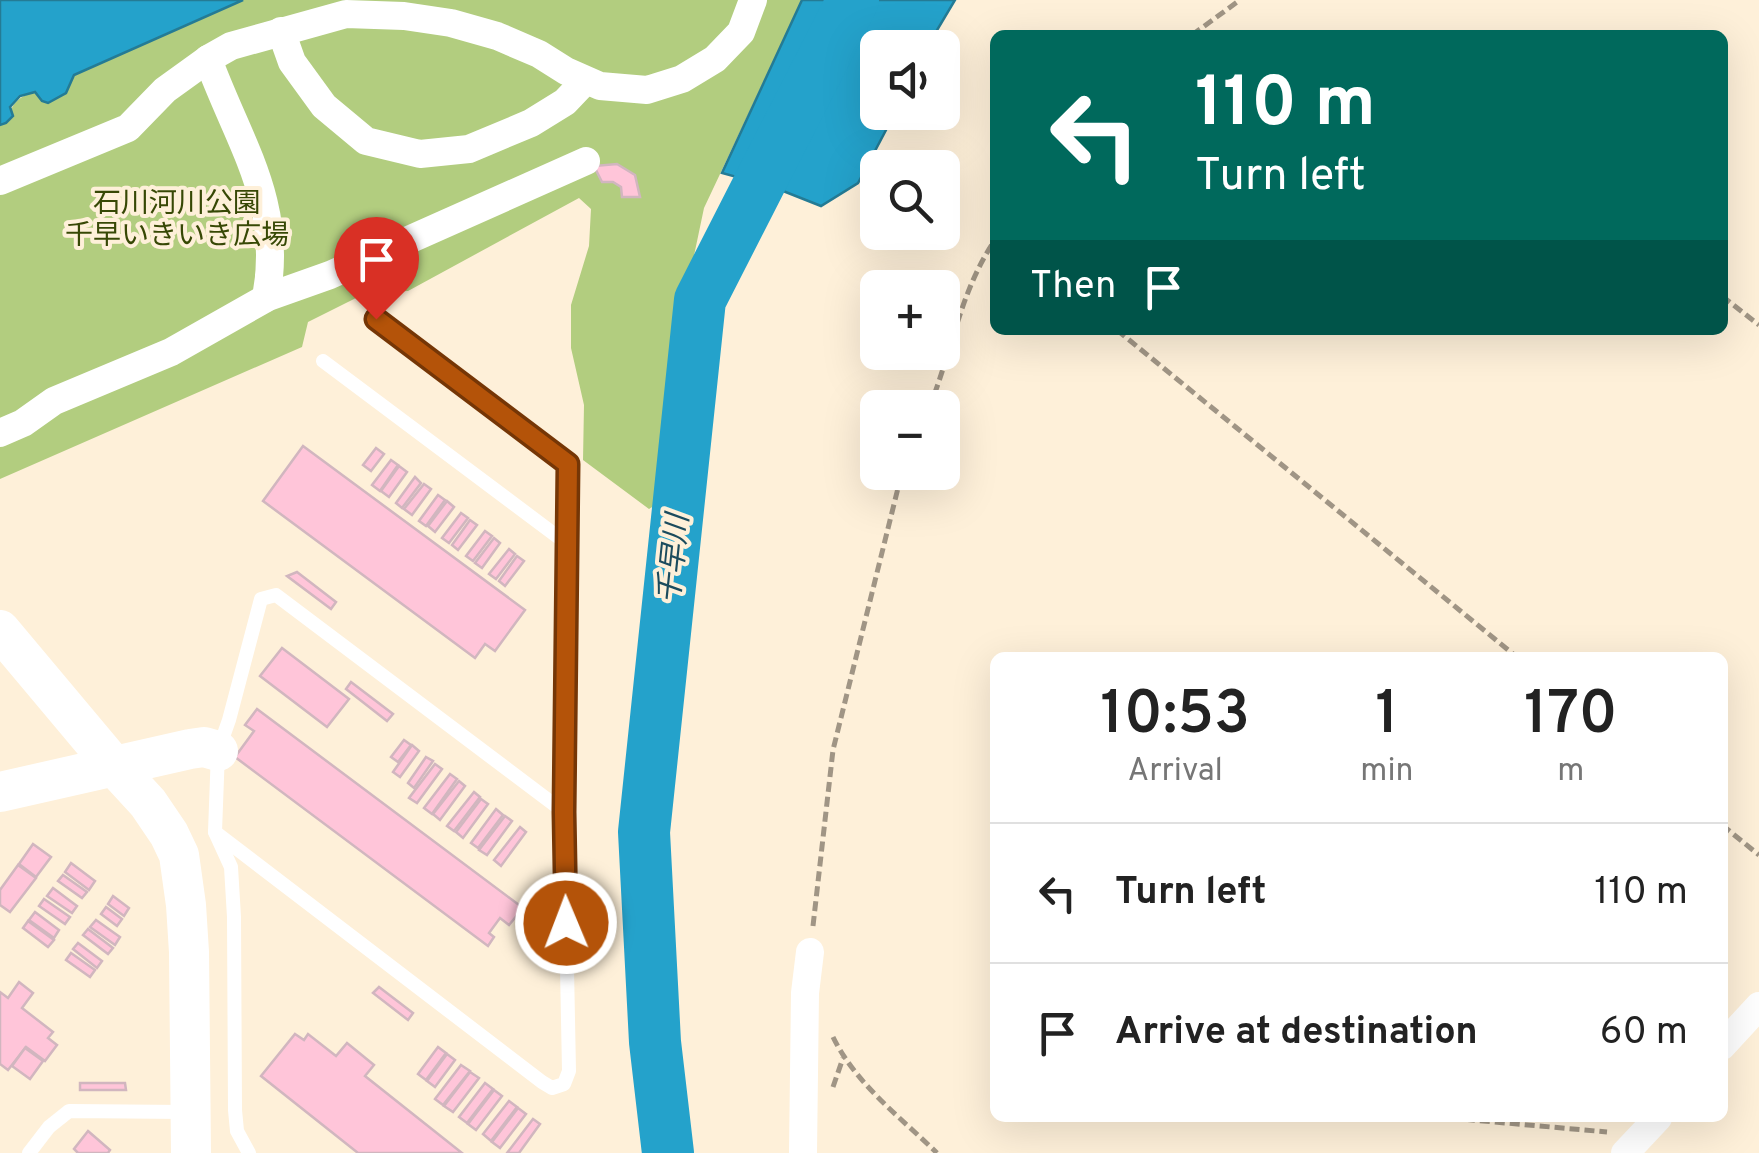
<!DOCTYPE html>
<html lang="en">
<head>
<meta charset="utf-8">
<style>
  :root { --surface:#fff; --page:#f6f6f6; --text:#222; --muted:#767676; --line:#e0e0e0 }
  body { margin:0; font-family:Overpass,"Noto Sans JP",sans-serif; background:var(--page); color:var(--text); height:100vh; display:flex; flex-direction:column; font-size:38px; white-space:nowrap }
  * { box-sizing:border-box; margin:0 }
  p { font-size:32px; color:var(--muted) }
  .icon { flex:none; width:55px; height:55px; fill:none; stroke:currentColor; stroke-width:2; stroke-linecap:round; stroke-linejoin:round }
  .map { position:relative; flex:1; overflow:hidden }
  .panel { position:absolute; left:990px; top:652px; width:738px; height:470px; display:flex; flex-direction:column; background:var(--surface); border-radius:15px; box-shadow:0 10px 40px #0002 }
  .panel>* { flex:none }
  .hud { position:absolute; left:990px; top:30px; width:738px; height:305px; border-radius:15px; box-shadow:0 10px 40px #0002; background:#00695c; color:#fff; overflow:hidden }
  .buttons { position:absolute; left:860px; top:30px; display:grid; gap:20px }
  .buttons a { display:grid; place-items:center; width:100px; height:100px; border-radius:15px; background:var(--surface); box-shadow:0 10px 40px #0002; font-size:50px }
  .pin { position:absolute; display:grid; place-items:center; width:85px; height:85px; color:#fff; margin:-102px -42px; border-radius:50% 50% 50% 0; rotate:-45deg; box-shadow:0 0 10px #0007 }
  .pin .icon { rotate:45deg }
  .me { position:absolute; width:110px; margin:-55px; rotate:359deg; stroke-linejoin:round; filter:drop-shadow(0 0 8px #0008) }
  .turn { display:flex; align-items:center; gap:35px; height:210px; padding:0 40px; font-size:45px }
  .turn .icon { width:130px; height:130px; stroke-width:2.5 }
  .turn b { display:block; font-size:70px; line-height:85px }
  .then { display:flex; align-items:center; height:95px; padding:0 40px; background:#0003; gap:20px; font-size:38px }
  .eta { display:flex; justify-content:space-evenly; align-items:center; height:170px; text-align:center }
  .eta b { font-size:60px; font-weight:600; line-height:70px }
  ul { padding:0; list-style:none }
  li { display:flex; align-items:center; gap:30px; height:140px; padding:0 40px; border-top:2px solid var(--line) }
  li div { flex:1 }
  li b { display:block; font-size:38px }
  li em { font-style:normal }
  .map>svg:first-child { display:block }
</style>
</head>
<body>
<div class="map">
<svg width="1759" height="1153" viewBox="0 0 1759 1153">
  <rect width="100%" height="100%" fill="#fef0d9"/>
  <path fill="#b2cd7f" d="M243 0H802L704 208 670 370 657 465V504L649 509 583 460 584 405 571 348V305L589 246 591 209 579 198 408 291 366 293 308 322 302 347 0 479V125L7 123C11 104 17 97 35 92L42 101 48 103 66 93 74 75Z"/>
  <g fill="#24a2cb" stroke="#247b95" stroke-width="2.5">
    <polygon points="0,0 243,0 74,75 66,93 48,103 42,101 35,92 20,96 10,107 13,116 6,123 0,125"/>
    <polygon points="802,0 955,0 927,47 878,48 878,112 895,113 858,183 821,206 773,187 722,173"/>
  </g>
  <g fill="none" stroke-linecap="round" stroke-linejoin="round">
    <polyline stroke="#24a2cb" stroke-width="52" points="668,1153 655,1042 644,832 700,300 853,0"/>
  </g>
  <g fill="#ffc5d9" stroke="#d1b6bf" stroke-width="2.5">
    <polygon points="617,164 635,175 640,197 622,197 621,187 613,182 602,182 594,166"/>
    <polygon points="303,446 525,610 495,651 485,644 475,658 263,501"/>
    <polygon points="376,448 384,454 371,471 363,465"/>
    <polygon points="391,460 398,465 380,491 372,485"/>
    <polygon points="399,466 407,472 389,497 381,491"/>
    <polygon points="415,477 421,483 402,508 396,503"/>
    <polygon points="424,484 431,489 412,515 404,509"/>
    <polygon points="438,495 445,500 426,526 419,521"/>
    <polygon points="447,501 454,507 435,532 428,526"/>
    <polygon points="461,513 468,518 449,543 442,538"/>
    <polygon points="470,520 477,525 458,550 452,545"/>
    <polygon points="485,531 492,536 473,561 466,556"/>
    <polygon points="494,538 500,543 482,568 475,563"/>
    <polygon points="509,549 515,554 496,579 489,574"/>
    <polygon points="517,556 524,561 505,586 499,581"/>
    <polygon points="297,572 336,602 331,609 287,576"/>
    <polygon points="282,648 349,699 327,727 260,676"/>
    <polygon points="351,682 393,714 387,721 346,689"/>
    <polygon points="257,709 523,908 509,925 500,918 489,933 494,937 488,946 235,757 254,731 245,725"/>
    <polygon points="404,740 411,745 398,762 391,757"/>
    <polygon points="412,745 419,751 400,777 393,772"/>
    <polygon points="426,757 433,761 414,788 408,783"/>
    <polygon points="435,764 442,769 417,803 409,798"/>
    <polygon points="450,774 457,779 432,814 424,808"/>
    <polygon points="459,781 465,786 440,820 433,814"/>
    <polygon points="474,792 480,797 454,831 447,826"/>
    <polygon points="481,799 488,804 463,838 456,832"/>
    <polygon points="496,809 503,815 478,848 471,843"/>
    <polygon points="505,816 512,821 487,855 479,850"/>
    <polygon points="520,827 526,832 501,866 494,860"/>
    <polygon points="33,844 51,857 36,877 19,864"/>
    <polygon points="71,863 95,881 89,890 65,872"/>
    <polygon points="18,865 36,878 10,912 0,905 0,890"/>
    <polygon points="63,875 87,892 82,898 58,881"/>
    <polygon points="53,888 77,906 72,913 47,896"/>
    <polygon points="113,896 129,908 124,916 108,904"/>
    <polygon points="44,899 70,917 65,924 39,906"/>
    <polygon points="106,907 122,919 117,926 101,914"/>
    <polygon points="35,912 59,930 54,938 29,920"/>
    <polygon points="96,920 120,937 115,945 90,927"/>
    <polygon points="28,921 54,940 48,947 23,928"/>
    <polygon points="88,929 113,948 108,954 83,935"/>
    <polygon points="78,943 102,961 97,968 73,949"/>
    <polygon points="71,953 95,970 90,977 66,960"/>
    <polygon points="19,982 33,993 22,1008 53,1032 48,1038 57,1045 45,1061 26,1047 8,1070 0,1064 0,992 8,998"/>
    <polygon points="379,987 413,1013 408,1020 373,993"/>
    <polygon points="295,1034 304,1040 308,1034 336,1056 347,1043 374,1065 365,1076 462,1153 358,1153 261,1076"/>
    <polygon points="438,1047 446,1053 426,1080 418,1074"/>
    <polygon points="25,1048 43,1061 30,1079 12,1066"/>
    <polygon points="447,1054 455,1060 435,1087 427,1081"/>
    <polygon points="461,1065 470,1071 443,1105 435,1099"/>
    <polygon points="470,1072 479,1078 453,1112 444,1106"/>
    <polygon points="80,1083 125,1083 126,1090 80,1090"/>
    <polygon points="485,1083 493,1089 467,1123 459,1117"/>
    <polygon points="494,1090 502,1096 476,1130 468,1124"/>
    <polygon points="509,1101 517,1107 491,1141 483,1134"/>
    <polygon points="518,1108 526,1114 500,1148 492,1142"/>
    <polygon points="533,1119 540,1124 519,1153 507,1153"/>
    <polygon points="88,1131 110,1150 108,1153 78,1153 74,1149"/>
  </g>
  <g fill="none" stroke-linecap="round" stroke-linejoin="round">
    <g stroke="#a09585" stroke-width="5" stroke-dasharray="10 5" stroke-linecap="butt">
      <polyline points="1192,35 1240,0"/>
      <polyline points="1722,296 1759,325"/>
      <polyline points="1117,330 1518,658"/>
      <path d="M929 408C952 352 960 291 995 240"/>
      <polyline points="1722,825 1759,855"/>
      <polyline points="813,926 833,750 902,472"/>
      <path d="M833 1037C856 1084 900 1117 937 1153"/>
      <polyline points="833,1087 843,1058"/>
      <polyline points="1450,1118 1607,1132"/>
    </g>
    <g stroke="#fff" stroke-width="14">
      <polyline points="323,361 566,543"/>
      <polyline points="215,832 542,1082 552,1088 564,1084 569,1071 564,812 567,464 376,319"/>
      <polyline points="29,1153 49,1127 69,1111 186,1112"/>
      <polyline points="249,1153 237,1131 235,1110 234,917 231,867 215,832 218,751 229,720 261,599 276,595 564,812"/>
    </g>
    <g stroke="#fff" stroke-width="28">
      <polyline points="281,31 292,62 324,106 366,141 420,154 469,149 531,123 565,102 585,81"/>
      <path d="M208 59C239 144 284 202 266 298"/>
      <polyline points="0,181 128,128 165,90 208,59 231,46 346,14 404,16 451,23 497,36 539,54 566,71 600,86 647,90 682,79 715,59 741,32 753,0"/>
      <polyline points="0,433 23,423 54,401 171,352 268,297 330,275 586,161"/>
      <polyline points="1722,1046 1759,1006"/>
      <polyline points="803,1153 805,993 810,952"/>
      <polyline points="1625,1153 1658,1118"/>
    </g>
    <g stroke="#fff" stroke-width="40">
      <polyline points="0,630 114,766 148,803 169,834 179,855 186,905 189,952 191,1153"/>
      <polyline points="0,792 190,749 204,747 218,751"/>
    </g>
  </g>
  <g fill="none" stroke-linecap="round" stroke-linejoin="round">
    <defs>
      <polyline id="route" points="376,319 568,464 564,812 566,923"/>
    </defs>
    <use href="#route" stroke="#753606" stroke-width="25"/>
    <use href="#route" stroke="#b45309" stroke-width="18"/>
  </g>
  <g text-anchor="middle" stroke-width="8" stroke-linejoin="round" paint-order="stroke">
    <g font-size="28" fill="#374805" stroke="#fef0d9">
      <text x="177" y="212">石川河川公園<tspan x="177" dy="32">千早いきいき広場</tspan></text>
    </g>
    <g font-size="30" font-style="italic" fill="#1b4b5d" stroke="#fef0d9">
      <text transform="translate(673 559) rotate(-84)" y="10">千早川</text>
    </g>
  </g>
</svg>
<div class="buttons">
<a><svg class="icon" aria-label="sound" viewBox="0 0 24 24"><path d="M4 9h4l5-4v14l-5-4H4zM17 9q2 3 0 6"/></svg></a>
<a><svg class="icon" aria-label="search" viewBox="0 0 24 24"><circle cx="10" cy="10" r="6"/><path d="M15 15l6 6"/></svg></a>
<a>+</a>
<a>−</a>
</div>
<div class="pin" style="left:376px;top:319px;background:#d93025"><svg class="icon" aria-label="arrive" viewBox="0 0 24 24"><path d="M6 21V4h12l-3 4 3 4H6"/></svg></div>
<svg class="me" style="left:566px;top:923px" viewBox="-20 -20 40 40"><circle r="17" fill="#b45309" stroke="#fff" stroke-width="3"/><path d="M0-11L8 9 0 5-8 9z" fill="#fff"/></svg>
<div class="hud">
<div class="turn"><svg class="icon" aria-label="left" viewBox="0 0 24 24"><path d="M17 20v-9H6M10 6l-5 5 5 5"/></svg><div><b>110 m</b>Turn left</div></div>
<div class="then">Then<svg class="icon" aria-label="arrive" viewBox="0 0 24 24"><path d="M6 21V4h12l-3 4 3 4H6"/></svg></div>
</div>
<section class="panel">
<div class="eta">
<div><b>10:53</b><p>Arrival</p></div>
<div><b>1</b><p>min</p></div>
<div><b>170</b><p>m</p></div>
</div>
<ul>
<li><svg class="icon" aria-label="left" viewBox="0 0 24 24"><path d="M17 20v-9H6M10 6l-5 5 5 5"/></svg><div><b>Turn left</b></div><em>110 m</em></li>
<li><svg class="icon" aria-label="arrive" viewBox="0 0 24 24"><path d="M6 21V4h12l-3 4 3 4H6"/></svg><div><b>Arrive at destination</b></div><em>60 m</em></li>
</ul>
</section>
</div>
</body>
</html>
